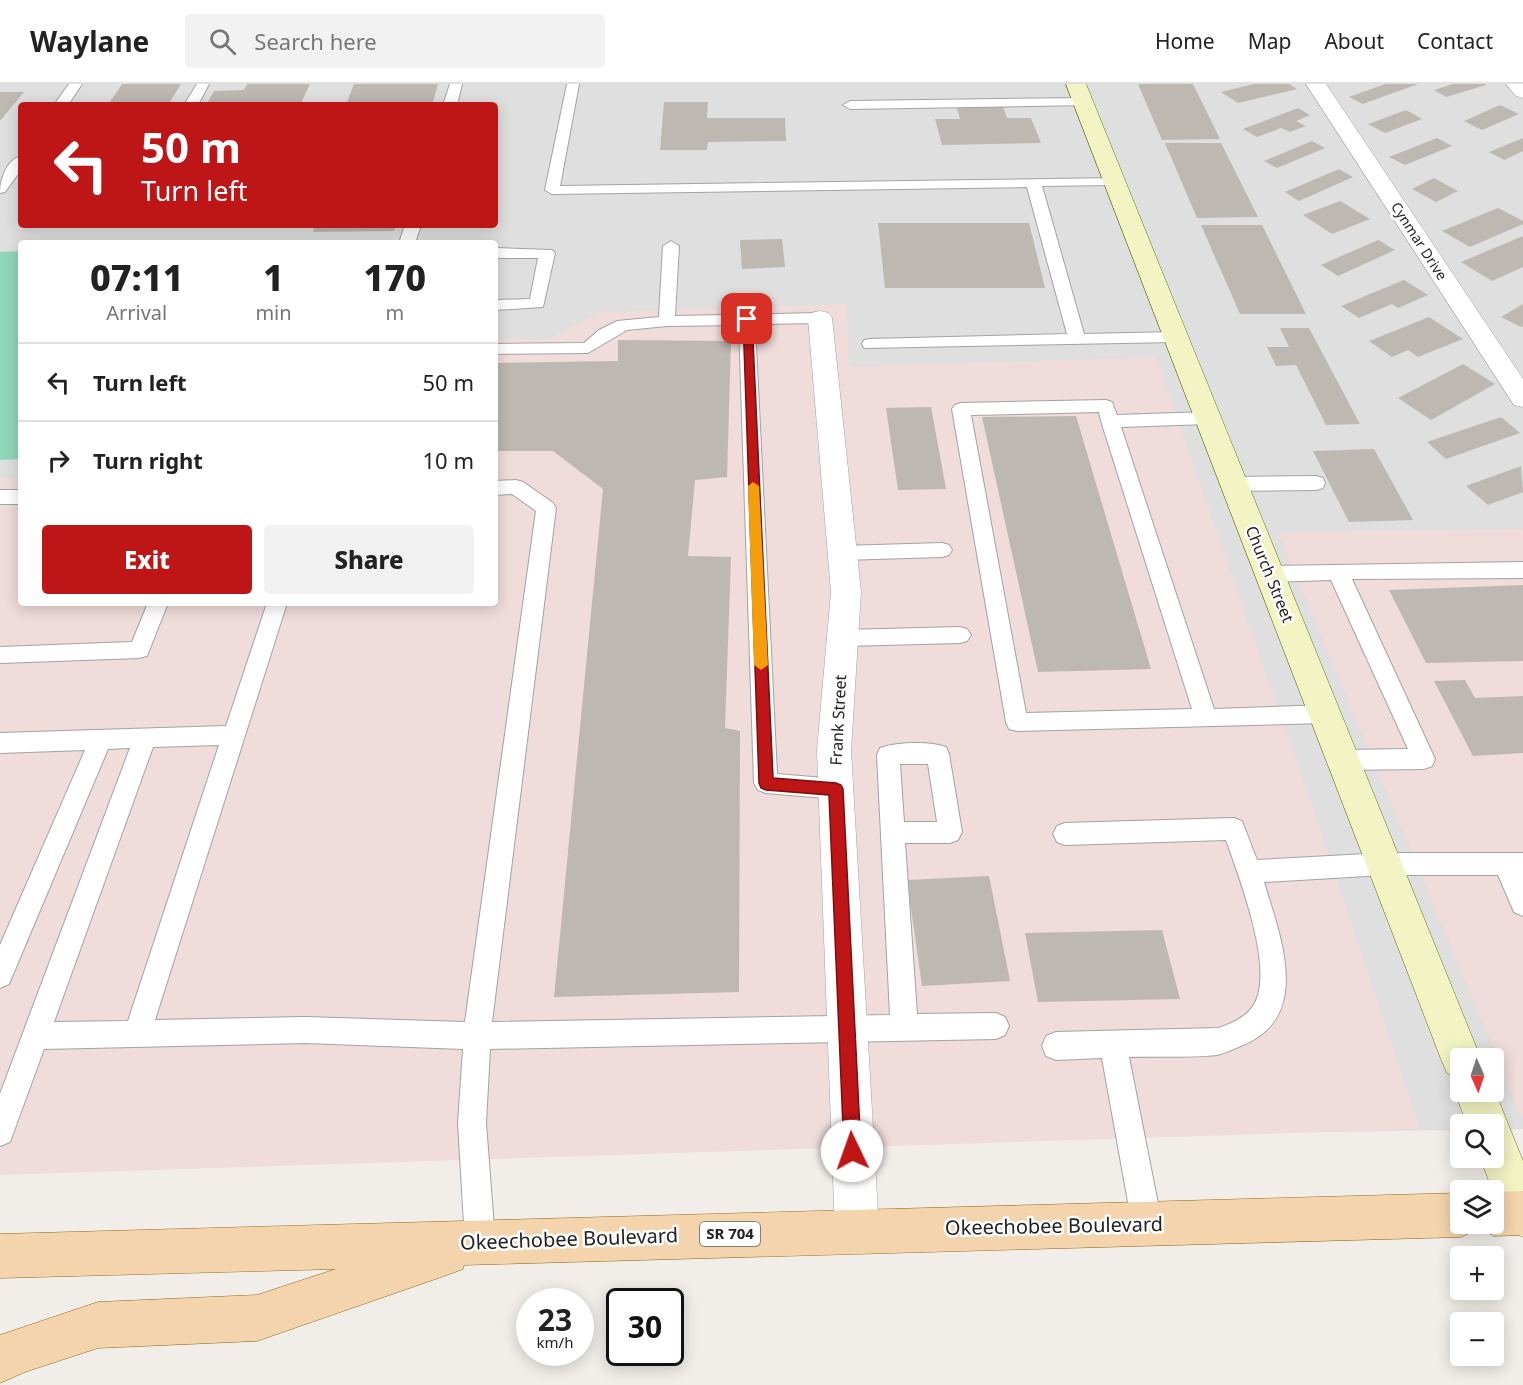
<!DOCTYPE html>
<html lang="en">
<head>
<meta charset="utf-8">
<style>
  :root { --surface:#fff; --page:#f2f2f2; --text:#222; --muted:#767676; --line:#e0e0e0; --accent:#be1516 }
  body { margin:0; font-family:"Noto Sans",sans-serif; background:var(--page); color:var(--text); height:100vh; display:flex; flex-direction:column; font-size:22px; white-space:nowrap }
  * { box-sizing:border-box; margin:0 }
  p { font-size:20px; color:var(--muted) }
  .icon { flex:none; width:33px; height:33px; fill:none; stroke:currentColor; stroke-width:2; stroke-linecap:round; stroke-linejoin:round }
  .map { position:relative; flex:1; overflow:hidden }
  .details { position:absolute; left:18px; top:156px; width:480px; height:366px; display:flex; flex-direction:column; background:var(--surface); border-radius:6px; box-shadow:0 3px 15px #0003 }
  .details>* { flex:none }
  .banner { position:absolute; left:18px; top:18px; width:480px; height:126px; border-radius:6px; box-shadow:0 3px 15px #0003; background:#be1516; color:#fff; overflow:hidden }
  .needle { width:39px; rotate:177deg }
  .buttons { position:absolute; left:1450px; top:964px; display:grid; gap:12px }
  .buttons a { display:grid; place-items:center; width:54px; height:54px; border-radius:6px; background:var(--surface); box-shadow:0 3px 15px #0003; font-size:30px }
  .speed { position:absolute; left:516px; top:1204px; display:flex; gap:12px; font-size:30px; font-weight:700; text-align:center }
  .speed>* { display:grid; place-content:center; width:78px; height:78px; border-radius:50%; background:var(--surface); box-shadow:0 3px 15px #0003; line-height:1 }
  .speed small { font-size:15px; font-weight:400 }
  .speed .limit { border:3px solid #111; border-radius:9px; background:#fff; color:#111 }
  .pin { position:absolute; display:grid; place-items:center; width:51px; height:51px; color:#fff; margin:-26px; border-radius:12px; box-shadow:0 3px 9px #0006 }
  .me { position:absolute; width:66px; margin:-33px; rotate:357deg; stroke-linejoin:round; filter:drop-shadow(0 0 4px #0008) }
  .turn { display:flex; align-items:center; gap:21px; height:126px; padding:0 24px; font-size:27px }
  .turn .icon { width:78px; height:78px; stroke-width:2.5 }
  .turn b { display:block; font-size:42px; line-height:51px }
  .eta { display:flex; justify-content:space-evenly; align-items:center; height:102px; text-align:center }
  .eta b { font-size:36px; font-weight:800; line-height:42px }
  .cta { display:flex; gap:12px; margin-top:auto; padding:12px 24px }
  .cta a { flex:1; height:69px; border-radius:6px; background:var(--accent); color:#fff; font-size:24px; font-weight:800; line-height:69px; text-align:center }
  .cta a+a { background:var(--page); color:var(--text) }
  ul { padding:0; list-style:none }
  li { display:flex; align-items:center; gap:18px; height:78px; padding:0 24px; border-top:2px solid var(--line) }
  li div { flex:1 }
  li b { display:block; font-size:22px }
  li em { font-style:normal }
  header { display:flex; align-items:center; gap:36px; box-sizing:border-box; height:84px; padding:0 30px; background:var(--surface); border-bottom:2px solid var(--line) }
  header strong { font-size:28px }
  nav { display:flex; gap:33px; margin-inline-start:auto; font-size:21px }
  .search { width:420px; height:54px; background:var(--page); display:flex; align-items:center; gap:15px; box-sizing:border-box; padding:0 21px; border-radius:6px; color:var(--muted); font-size:22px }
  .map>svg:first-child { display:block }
</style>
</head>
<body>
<header>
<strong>Waylane</strong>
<div class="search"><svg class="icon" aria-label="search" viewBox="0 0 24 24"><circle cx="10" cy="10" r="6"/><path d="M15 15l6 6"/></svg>Search here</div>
<nav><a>Home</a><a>Map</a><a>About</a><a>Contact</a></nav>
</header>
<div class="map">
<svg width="1523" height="1301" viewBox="0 0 1523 1301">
  <rect width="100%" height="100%" fill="#f1eee9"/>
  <path fill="#dfdfdf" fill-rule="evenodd" d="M0 0H1523V1045L1494 1046V1041H1461V1046L0 1067ZM21 21H495V141H21ZM21 159H495V519H21ZM1461 975H1494V1008H1461Z"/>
  <g fill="#efdcdb">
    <polygon points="847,220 849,283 1156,273 1309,712 1420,1045 0,1091 0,394 21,394 21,519 495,519 495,255 549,255 600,228"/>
    <polygon points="1523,445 1523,1031 1521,1031 1278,448"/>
  </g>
  <polygon fill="#90d7bb" points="21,167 21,375 0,376 0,168"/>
  <g fill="#beb8b2">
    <polygon points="122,0 181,0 168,21 108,21"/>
    <polygon points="247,0 310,0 300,21 206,21 214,7 244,6"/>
    <polygon points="354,0 438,0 432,21 346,21"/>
    <polygon points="1138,0 1193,0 1220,55 1162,56"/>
    <polygon points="1254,0 1289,0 1297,5 1238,19 1221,8"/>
    <polygon points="1385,0 1418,0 1363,20 1349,13"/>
    <polygon points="1453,0 1486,0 1486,1 1446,13 1434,6"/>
    <polygon points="0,8 24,8 0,37"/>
    <polygon points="664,18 708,18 707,34 785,34 786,57 708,58 707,66 660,66"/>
    <polygon points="1500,21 1519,30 1482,46 1464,37"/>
    <polygon points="1003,23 1007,34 1031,34 1041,59 942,61 935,35 960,35 957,24"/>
    <polygon points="1298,24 1310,31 1296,37 1306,42 1290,48 1281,44 1257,53 1243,45"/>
    <polygon points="1406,26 1422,35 1385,49 1368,40"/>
    <polygon points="1437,54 1452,62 1405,81 1389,73"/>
    <polygon points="1523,54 1523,67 1504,76 1489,68"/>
    <polygon points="1312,57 1325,64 1277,84 1264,77"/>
    <polygon points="1165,59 1221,59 1258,133 1197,134"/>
    <polygon points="1339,85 1353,93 1299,117 1285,108"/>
    <polygon points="1434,94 1458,107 1436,118 1412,105"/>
    <polygon points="1340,117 1370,135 1332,150 1303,131"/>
    <polygon points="1498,124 1523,137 1523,140 1470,163 1442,147"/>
    <polygon points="878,139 1029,139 1045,204 885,204"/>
    <polygon points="315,141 396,141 394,147 313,148"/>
    <polygon points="1201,141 1262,141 1306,230 1240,230"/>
    <polygon points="1523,152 1523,183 1492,197 1461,178"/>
    <polygon points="782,155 785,183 742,185 740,156"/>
    <polygon points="1378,156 1395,166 1338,192 1321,181"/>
    <polygon points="1404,196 1428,211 1398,224 1392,220 1359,234 1341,222"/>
    <polygon points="1523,220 1523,242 1521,243 1501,233"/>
    <polygon points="1429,233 1463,255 1418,273 1408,266 1392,273 1369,257"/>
    <polygon points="1280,244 1309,244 1360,340 1326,341 1296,281 1276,282 1267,263 1289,263"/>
    <polygon points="618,256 731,257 727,393 695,396 688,472 731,473 725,644 740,647 739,908 554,913 603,405 553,367 495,367 495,279 618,277"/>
    <polygon points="1463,280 1495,300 1431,336 1398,314"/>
    <polygon points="931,323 946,405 898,406 886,324"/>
    <polygon points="1076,332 1151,585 1038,588 982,333"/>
    <polygon points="1501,333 1520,349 1446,375 1427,358"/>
    <polygon points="1374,365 1413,436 1349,438 1313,367"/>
    <polygon points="1521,382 1523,408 1488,421 1466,402"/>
    <polygon points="1523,501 1523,577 1426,579 1389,506"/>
    <polygon points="1465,596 1475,614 1523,612 1523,669 1473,672 1434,597"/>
    <polygon points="989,792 1010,897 922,902 907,796"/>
    <polygon points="1162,846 1180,915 1038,918 1025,849"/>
  </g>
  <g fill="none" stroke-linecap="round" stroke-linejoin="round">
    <defs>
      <g id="lane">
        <polygon points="69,0 82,0 68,21 54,21"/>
        <polygon points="197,0 209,0 198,21 184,21"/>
        <polygon points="450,0 462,0 457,21 443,21"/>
        <polygon points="567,0 579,0 560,102 1119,94 1121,97 1119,100 1114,101 1042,102 1084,250 1176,248 1182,249 1184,253 1182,257 1176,258 864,264 862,260 864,256 870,255 1067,250 1027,103 552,110 545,106"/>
        <polygon points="1084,14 1089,15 1091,18 1089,21 850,25 843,21 850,17"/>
        <path d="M21 72V86L5 108 0 109C0 96 6 76 21 72Z"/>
        <polygon points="405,141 421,141 415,159 399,159"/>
        <polygon points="671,157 679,162 675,232 820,229 828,234 820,239 755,240 777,690 836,695 844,698 848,705 844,712 836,715 766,709 758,706 754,699 739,241 667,242 627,246 588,269 495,270 495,260 584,259 599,246 617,237 659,233 663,162"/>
        <polygon points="495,164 552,166 555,169 543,223 495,226 495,216 530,215 538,174 495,174"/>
        <path d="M1106 316 1112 318 1117 331 1208 328 1214 330 1217 334 1214 338 1208 340 1121 343 1214 625 1325 621 1333 624 1336 630 1333 636 1325 639 1017 647 1009 645 1006 638 952 325 955 321 961 319ZM1099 328 1101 337 1192 625 1026 629 971 331Z"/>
        <polygon points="1316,392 1323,394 1325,399 1323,404 1316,406 1234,407 1227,405 1225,400 1227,395 1234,393"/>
        <path d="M516 396 523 398 553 419 556 424 492 938 890 931 877 671 880 664C897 658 929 657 946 663L949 670 962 748 958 756 950 759H905L917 930 996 929 1005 933 1009 942 1005 951 996 955 490 965 486 1039 495 1157 491 1168 480 1172 469 1168 465 1157 458 1039 463 965 305 959 44 965 10 1058 0 1062V1010L130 664 108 665 9 900 0 904V861L85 666 0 669V649L226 642 267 519H287L155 936 305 933 465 938 536 427 512 410 495 411V397ZM219 661 128 937 54 938 153 663ZM900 680H928L937 738H904Z"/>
        <rect x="0" y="406" width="21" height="14"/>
        <polygon points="942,459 949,461 952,466 949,471 942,473 842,476 835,474 832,469 835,464 842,462"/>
        <polygon points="1523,478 1523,494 1352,495 1435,675 1432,682 1424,685 1343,686 1335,683 1332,676 1335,669 1343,666 1408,665 1331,496 1270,498 1263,495 1260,490 1263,485 1270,482"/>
        <polygon points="148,519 168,519 147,572 139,574 0,579 0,563 132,558"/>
        <polygon points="960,543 967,545 971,551 967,557 960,559 843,562 836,560 832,554 836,548 843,546"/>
        <path d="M1234 734 1242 737 1257 776 1384 769H1523V832L1514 828 1498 791H1384L1264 798C1280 852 1313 932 1243 961 1234 965 1225 969 1217 971 1188 974 1158 972 1129 973L1162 1140 1157 1150 1147 1155 1137 1150 1132 1140 1102 974 1056 976 1046 972 1042 962 1046 952 1056 948 1218 944C1234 939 1251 931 1257 914 1271 876 1239 793 1226 756L1065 761 1057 758 1053 750 1057 742 1065 739Z"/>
      </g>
      <g id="street">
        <polygon points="1306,0 1326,0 1523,295 1523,323 1514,321"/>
        <polygon points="1506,0 1523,0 1523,14 1516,12"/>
        <polygon points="820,227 829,229 832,234 861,508 851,666 879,1147 872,1162 857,1169 842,1162 835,1147 817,666 831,508 808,234 811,229"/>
      </g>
      <polygon id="secondary" points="1066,0 1086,0 1481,975 1461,975 1461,1008 1494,1008 1494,1005 1523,1077 1523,1153 1508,1146 1480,1074 1494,1074 1494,1041 1467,1041 1455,1008 1460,995 1447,989 1441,975"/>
      <polygon id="primary" points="1523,1107 1523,1151 1494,1152 1478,1143 1476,1146 1461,1153 464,1181 463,1185 447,1191 257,1257 98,1264 25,1288 0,1299 0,1251 98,1218 257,1211 336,1185 0,1194 0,1150 1461,1109 1461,1140 1494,1140 1494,1108"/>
    </defs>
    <use href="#lane" stroke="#a3a3a3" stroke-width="2"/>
    <use href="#street" stroke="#a3a3a3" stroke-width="1"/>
    <use href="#secondary" stroke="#667011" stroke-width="1"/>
    <use href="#primary" stroke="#8f6510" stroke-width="1"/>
    <use href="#lane" fill="#fff" fill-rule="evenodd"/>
    <use href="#street" fill="#fff" fill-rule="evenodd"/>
    <use href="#secondary" fill="#f2f4c4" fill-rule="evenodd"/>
    <use href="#primary" fill="#f3d4ac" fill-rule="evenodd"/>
  </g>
  <polygon fill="#be1516" stroke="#7c0e0e" stroke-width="1.5" points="743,233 752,235 773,694 836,699 841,701 843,705 861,1067 859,1073 852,1076 846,1073 844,1067 829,711 766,706 761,704 759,699"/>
  <polygon fill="#f59e0b" points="753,398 759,402 768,581 761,586 754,581 748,402"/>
  <g text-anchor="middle" stroke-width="5" stroke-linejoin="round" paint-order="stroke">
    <g font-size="14" fill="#222" stroke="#fff">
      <text transform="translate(1419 157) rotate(57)" y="5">Cynmar Drive</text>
    </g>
    <rect fill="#fff" stroke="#646464" stroke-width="1.5" x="700" y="1138" width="60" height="24" rx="4.5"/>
    <g font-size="15" font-weight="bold" fill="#222">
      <text x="730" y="1155">SR 704</text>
    </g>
    <g font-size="16" fill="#222" stroke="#fff">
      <text transform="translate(1270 490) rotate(68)" y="6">Church Street</text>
      <text transform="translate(838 636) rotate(-87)" y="6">Frank Street</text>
    </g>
    <g font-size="20" fill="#222" stroke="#fff">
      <text transform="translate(1054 1142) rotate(-1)" y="7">Okeechobee Boulevard</text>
      <text transform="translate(569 1155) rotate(-2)" y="7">Okeechobee Boulevard</text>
    </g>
  </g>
</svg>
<div class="buttons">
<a><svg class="needle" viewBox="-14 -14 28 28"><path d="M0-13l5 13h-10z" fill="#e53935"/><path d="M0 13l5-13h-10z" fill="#767676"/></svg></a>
<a><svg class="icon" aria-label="search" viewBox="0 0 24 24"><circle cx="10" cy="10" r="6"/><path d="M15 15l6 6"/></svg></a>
<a><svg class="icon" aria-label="layers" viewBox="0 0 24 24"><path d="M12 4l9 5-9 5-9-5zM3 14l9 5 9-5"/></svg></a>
<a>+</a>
<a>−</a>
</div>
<div class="speed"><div>23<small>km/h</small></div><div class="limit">30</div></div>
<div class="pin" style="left:747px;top:235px;background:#d93025"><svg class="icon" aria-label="arrive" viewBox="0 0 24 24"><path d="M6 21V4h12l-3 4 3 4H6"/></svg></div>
<svg class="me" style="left:852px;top:1067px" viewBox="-20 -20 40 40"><circle r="19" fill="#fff"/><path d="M0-13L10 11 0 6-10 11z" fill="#be1516"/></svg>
<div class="banner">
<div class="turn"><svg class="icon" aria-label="left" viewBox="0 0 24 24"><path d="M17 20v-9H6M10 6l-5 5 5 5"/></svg><div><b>50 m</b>Turn left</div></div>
</div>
<section class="details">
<div class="eta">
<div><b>07:11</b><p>Arrival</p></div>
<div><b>1</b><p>min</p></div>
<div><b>170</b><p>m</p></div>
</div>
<ul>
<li><svg class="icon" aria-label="left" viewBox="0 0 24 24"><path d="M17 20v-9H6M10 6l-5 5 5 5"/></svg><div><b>Turn left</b></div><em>50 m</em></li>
<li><svg class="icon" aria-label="right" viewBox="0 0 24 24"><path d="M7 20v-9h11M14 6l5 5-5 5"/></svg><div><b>Turn right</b></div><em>10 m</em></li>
</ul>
<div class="cta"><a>Exit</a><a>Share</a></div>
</section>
</div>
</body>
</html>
